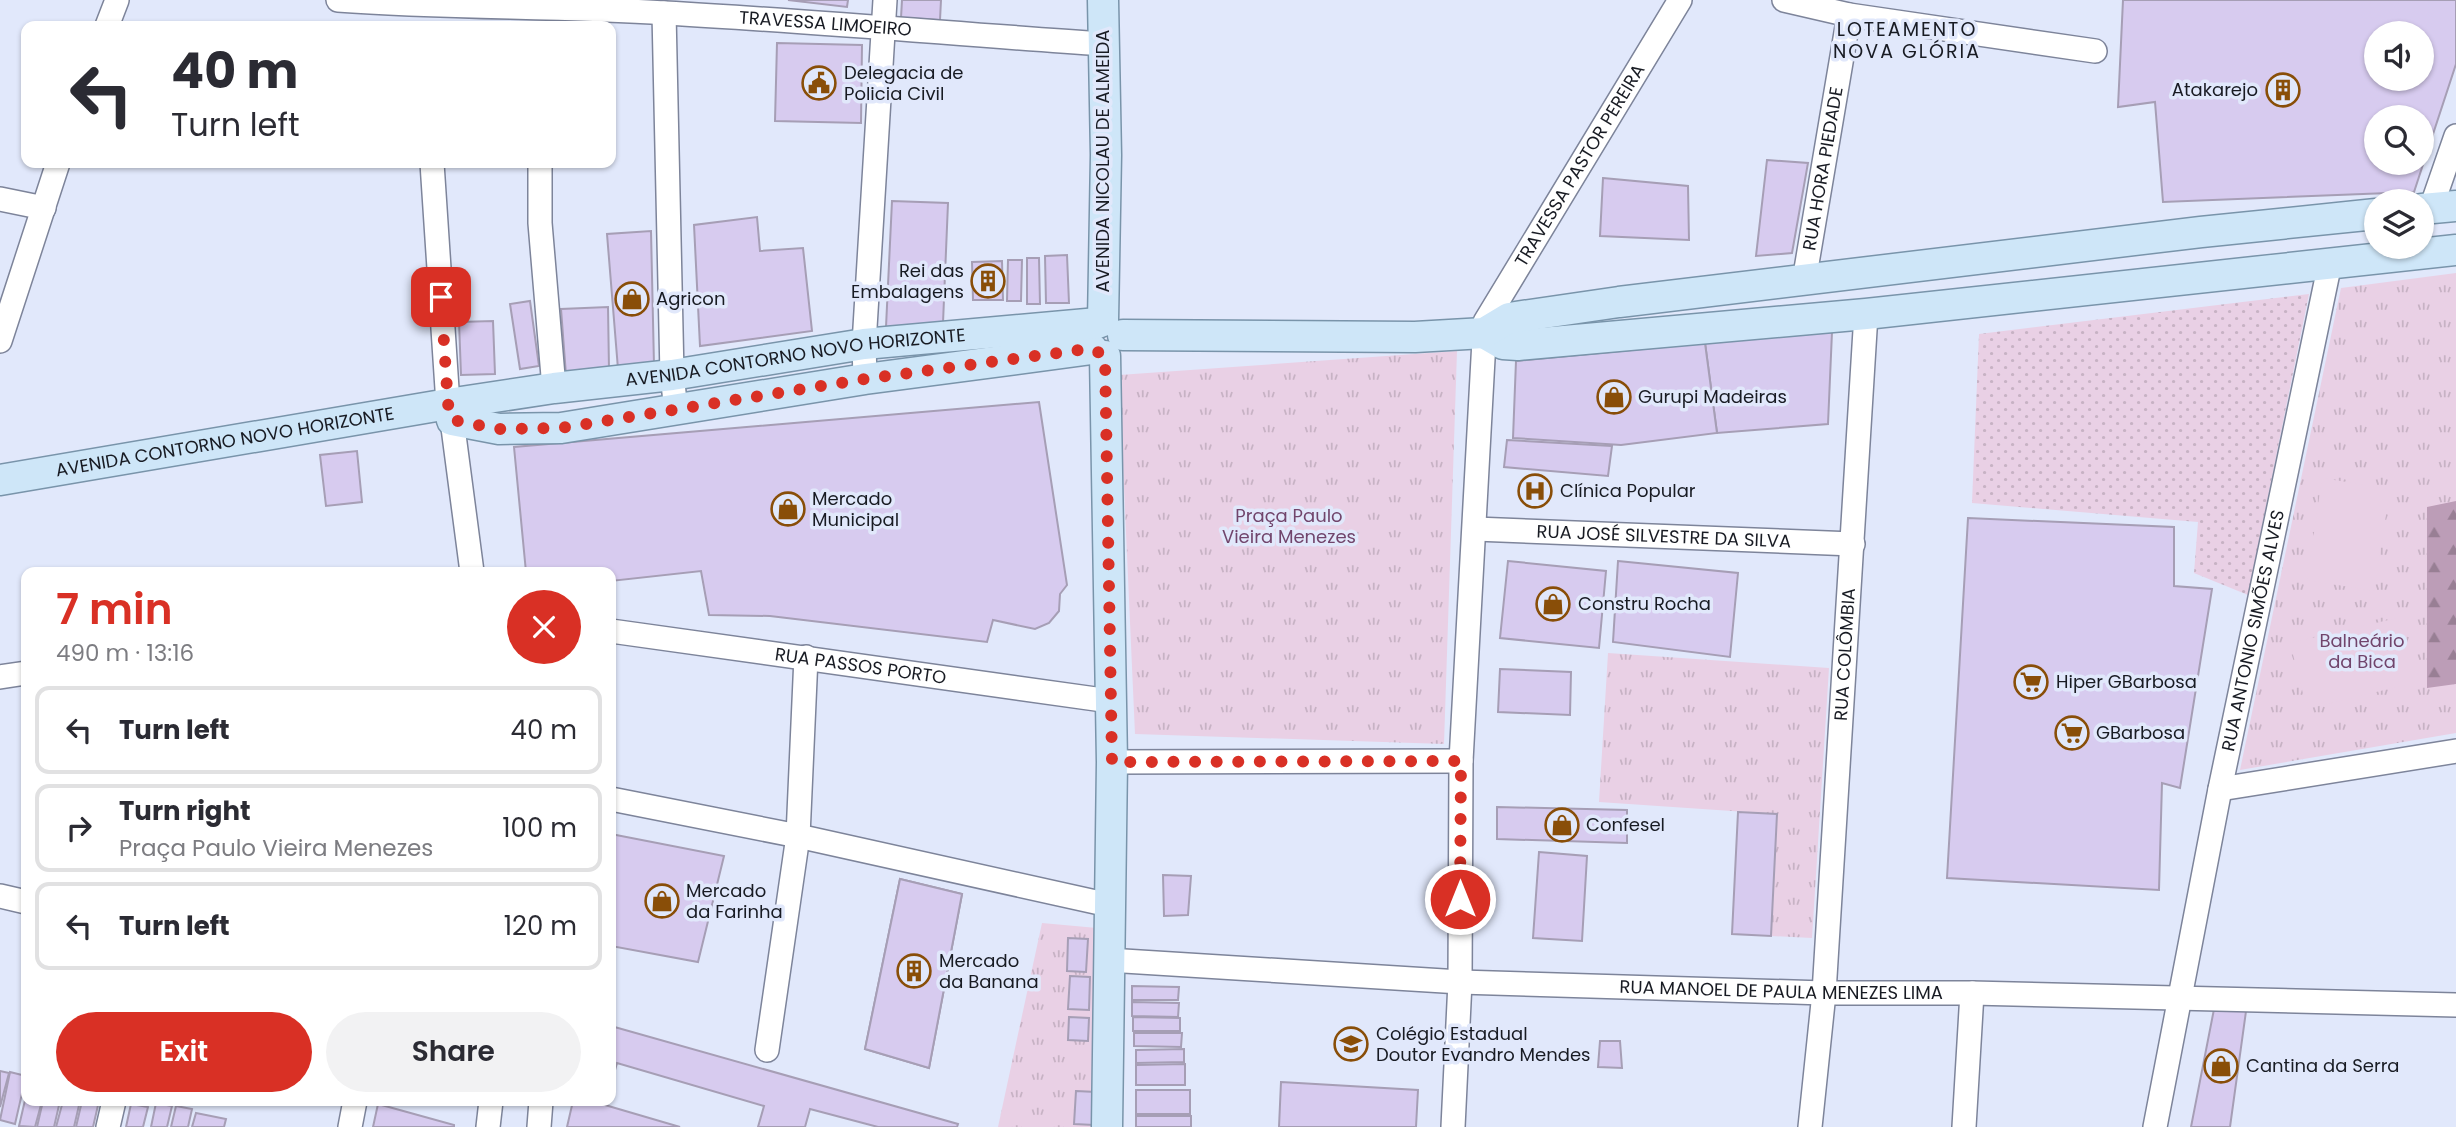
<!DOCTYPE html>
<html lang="en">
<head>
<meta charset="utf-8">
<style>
  :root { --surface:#fff; --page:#f2f2f3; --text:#2b2b33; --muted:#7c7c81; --line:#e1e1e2; --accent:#d93025 }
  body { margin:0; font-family:Poppins,sans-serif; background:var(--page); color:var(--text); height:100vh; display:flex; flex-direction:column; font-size:26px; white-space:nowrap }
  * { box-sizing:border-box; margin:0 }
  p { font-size:23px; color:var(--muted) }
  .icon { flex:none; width:38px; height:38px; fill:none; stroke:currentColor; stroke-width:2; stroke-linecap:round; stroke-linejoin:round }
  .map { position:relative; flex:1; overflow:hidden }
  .panel { position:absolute; left:21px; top:567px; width:595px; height:539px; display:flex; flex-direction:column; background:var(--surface); border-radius:14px; box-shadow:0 2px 5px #0004 }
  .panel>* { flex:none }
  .banner { position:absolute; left:21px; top:21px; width:595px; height:147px; border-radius:14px; box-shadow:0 2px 5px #0004; background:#fff; color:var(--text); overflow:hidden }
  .tools { position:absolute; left:2364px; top:21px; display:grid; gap:14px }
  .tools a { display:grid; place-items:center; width:70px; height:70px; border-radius:50%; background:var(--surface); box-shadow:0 2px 5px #0004; font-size:35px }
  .pin { position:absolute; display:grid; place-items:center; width:60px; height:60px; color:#fff; margin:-30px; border-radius:14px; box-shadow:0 4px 10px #0006 }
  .me { position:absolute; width:77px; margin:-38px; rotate:0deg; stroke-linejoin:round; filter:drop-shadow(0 0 5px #0008) }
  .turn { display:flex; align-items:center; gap:24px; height:147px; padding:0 35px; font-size:32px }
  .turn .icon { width:91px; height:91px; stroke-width:2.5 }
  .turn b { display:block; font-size:49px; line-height:60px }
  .round { display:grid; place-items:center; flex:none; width:74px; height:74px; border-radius:37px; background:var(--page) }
  .summary { display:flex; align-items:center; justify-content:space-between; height:119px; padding:0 35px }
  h1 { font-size:42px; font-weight:600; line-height:52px; color:var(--accent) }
  .action { display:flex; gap:14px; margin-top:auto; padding:14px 35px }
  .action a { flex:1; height:80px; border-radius:42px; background:var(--accent); color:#fff; font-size:28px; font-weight:600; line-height:80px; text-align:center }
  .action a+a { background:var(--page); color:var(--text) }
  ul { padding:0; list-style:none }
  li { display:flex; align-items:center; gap:21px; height:88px; margin:0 14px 10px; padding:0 21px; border:4px solid var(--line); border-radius:14px }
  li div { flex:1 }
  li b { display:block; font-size:26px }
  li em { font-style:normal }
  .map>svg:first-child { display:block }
</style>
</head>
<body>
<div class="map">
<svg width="2456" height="1127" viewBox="0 0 2456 1127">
  <defs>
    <pattern id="grass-tufts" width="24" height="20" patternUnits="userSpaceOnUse" patternTransform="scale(1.75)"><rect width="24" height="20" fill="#e9d0e5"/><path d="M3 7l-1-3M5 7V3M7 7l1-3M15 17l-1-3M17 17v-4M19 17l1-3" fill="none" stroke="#c7b2c4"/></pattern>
    <pattern id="forest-firs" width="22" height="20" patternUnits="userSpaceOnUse" patternTransform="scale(1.75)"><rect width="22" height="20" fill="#bc9db7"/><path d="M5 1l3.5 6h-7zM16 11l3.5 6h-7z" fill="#987f94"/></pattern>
    <pattern id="garden-dots" width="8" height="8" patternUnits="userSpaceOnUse" patternTransform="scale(1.75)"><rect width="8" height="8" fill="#e9d0e5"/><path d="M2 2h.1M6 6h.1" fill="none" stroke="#c7b2c4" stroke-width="1.8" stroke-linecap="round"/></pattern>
  </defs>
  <rect width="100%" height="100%" fill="#e1e8fb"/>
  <g fill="url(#grass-tufts)">
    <polygon points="2456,273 2456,733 2240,770 2341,288"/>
    <polygon points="1457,351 1444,744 1135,734 1119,375"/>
    <polygon points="1608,653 1829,668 1812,938 1771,936 1776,814 1599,802"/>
    <polygon points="1042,923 1097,928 1094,1127 998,1127"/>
  </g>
  <polygon fill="url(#forest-firs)" points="2456,501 2456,684 2427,688 2427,507"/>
  <polygon fill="url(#garden-dots)" points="2309,294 2248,595 2194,573 2198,522 1972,503 1979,334"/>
  <g fill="#e9d0e5">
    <polygon points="2322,478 2390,489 2374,591 2307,580"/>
    <polygon points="2397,618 2413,683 2307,709 2290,643"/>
  </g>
  <g fill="#d7cbef" stroke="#a69eb5" stroke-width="2" fill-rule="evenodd">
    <polygon points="788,0 848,0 847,7"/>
    <polygon points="902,0 941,0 940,20 901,18"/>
    <path d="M2123 0H2456V64L2414 192 2163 202 2155 102 2118 107ZM2376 33H2422V79H2376ZM2376 117H2422V163H2376Z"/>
    <polygon points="777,43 862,45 861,123 775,121"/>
    <polygon points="1767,160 1808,163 1792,253 1756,256"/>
    <polygon points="1603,178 1688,186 1689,240 1600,236"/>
    <polygon points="892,201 948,203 943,323 886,327"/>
    <polygon points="757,217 760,251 803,248 812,331 700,346 694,225"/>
    <polygon points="651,231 654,365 618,369 607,234"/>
    <polygon points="1067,255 1069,303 1046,303 1045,256"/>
    <polygon points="1027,258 1039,258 1040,304 1027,304"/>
    <polygon points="1008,260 1022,260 1021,301 1007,301"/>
    <polygon points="1002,261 1003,300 973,300 972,262"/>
    <polygon points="530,301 539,366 520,369 510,304"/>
    <polygon points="608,307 609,370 566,375 561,309"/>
    <polygon points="493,321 495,374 461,375 459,322"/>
    <polygon points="1832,332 1828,424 1717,433 1705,343"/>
    <polygon points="1705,343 1717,433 1621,445 1513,438 1516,361"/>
    <polygon points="1039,402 1067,585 1060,594 1059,611 1049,623 1035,629 993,620 987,642 770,616 709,615 701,571 611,581 611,572 526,572 514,447"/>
    <polygon points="1507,440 1612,446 1608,476 1504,467"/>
    <polygon points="357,451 362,502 326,506 320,455"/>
    <polygon points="1968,518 2174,527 2174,586 2212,589 2180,788 2162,783 2159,890 1947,878"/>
    <polygon points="1508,561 1606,571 1599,648 1500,638"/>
    <polygon points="1618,561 1738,573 1730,657 1613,642"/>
    <polygon points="1500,669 1571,672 1570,715 1498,712"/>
    <polygon points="1497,807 1627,810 1627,843 1497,839"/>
    <polygon points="1738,812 1777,814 1771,936 1732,934"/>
    <polygon points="611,834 724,856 698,962 611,946"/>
    <polygon points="1539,852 1587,856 1582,941 1533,938"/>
    <polygon points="1163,875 1191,876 1188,915 1164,916"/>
    <polygon points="900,879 962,894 929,1068 865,1049"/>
    <polygon points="900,879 962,894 929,1068 865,1049"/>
    <polygon points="1068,938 1088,939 1086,972 1067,971"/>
    <polygon points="1070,976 1090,977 1089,1010 1068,1009"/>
    <polygon points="1132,986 1179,987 1178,1000 1132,1000"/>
    <polygon points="1132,1002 1179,1003 1178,1017 1132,1016"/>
    <polygon points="2215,1004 2247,1004 2230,1127 2191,1127"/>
    <polygon points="1069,1017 1089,1018 1088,1041 1068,1040"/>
    <polygon points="1133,1017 1180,1018 1180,1031 1133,1031"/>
    <polygon points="611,1026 958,1124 957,1127 878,1127 810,1109 805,1127 758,1127 764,1106 617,1063 611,1085"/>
    <polygon points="1134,1033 1182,1033 1181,1047 1134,1046"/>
    <polygon points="1600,1041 1620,1041 1622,1068 1598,1067"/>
    <polygon points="1184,1049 1184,1062 1136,1063 1136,1050"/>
    <polygon points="1185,1064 1185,1085 1136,1085 1136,1065"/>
    <polygon points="0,1071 9,1073 0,1107"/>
    <polygon points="10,1072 26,1076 15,1124 0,1120"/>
    <polygon points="1281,1082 1418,1090 1416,1127 1279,1127"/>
    <rect x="1136" y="1090" width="54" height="24"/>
    <polygon points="1076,1091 1096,1092 1094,1125 1074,1124"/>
    <polygon points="26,1096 26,1101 42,1101 35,1127 19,1126"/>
    <polygon points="43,1101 60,1101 54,1127 37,1127"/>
    <polygon points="63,1101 80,1101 74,1127 56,1127"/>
    <polygon points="82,1101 99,1101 93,1127 76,1127"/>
    <polygon points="573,1101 606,1101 605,1105 680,1127 567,1127"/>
    <polygon points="156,1103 172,1106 167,1127 151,1127"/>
    <polygon points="131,1104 148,1107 143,1127 126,1127"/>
    <polygon points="378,1104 454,1125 454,1127 373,1127"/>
    <polygon points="176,1106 192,1109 188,1127 171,1127"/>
    <polygon points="196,1113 226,1119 224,1127 192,1127"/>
    <rect x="1136" y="1116" width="55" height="11"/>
  </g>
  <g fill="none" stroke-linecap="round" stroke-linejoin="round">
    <defs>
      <g id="minor">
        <path id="s1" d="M338 0C447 8 556 6 665 13 811 21 957 34 1103 44"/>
        <polyline points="1784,0 1849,15 2095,51"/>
        <polyline points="664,13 672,375 676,410"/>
        <polyline points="107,26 117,0"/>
        <polyline points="432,163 448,404"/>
        <polyline points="540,163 540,223 554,388"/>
        <polyline points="0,199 44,208"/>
        <polyline points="2431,208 2456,136"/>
        <path id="s2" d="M1804 281 1849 15"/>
        <polyline points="0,341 58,163"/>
        <polyline points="865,379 864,344 885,0"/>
        <polyline points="452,420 472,572"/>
        <path id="s3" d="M1475 529 1853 544"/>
        <path id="s4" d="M611 631 1110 701"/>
        <polyline points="0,677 26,673"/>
        <polyline points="1112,762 1461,761"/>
        <polyline points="2220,789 2456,751"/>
        <polyline points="611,799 798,836 1109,905"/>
        <polyline points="0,896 26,902"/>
        <path id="s5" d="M1108 960 1460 982 1824 993H1972L2456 1005"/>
        <polyline points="767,1050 798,836 806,657"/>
        <polyline points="108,1127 114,1101"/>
        <polyline points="350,1127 355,1101"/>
        <polyline points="488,1127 491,1101"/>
        <polyline points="539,1127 541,1101"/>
        <path id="s6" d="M1453 1127 1460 982 1461 761 1485 322 1680 0"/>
        <path id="s7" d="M1810 1127 1824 993 1866 314"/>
        <polyline points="1964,1127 1972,993"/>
        <path id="s8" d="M2155 1127 2220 789 2330 263"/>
      </g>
      <g id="major">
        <polyline points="1103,0 1106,155 1103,321"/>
        <polyline points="2422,209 2456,206"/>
        <polyline points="1484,333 1503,344 1518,345 1866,314 2456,250"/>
        <polyline points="1123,335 1415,337 1484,333 1509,318 1619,302 2201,232 2376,214"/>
        <polyline points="1105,356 1112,762 1107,1127"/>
        <polyline points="448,404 452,420 499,429 561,428 865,379 1092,349"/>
        <path id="s9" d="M0 480 448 404 554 388 672 375 864 344 1098 323"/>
      </g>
    </defs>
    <use href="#minor" stroke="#7d849a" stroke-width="26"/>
    <use href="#major" stroke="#7994aa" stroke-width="33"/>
    <use href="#minor" stroke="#fff" stroke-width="23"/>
    <use href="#major" stroke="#cee6f8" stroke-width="30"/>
  </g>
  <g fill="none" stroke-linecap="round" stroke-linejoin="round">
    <polyline stroke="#d93025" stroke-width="12" stroke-dasharray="0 21.6" points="441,297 448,404 452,420 499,429 561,428 865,379 1087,349 1092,349 1105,356 1112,762 1461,761 1460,899"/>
  </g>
  <defs>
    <symbol id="civic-ring" viewBox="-11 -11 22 22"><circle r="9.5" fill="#e1e8fb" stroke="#894e08" stroke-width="1.5"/><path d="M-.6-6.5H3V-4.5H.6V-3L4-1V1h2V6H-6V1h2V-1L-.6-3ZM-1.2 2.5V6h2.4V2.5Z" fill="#894e08"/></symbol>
    <symbol id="building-ring" viewBox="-11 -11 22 22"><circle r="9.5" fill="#e1e8fb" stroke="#894e08" stroke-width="1.5"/><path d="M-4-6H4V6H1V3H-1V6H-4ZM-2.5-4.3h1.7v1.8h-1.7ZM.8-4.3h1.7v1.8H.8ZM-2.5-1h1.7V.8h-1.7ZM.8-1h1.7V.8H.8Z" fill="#894e08"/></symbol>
    <symbol id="shop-ring" viewBox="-11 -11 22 22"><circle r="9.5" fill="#e1e8fb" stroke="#894e08" stroke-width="1.5"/><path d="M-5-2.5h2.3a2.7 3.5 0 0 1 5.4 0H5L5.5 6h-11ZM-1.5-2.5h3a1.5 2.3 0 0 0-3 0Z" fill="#894e08"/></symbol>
    <symbol id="hospital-ring" viewBox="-11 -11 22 22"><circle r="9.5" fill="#e1e8fb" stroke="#894e08" stroke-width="1.5"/><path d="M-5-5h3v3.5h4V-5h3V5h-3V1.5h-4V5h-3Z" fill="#894e08"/></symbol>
    <symbol id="supermarket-ring" viewBox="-11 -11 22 22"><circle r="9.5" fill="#e1e8fb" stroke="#894e08" stroke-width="1.5"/><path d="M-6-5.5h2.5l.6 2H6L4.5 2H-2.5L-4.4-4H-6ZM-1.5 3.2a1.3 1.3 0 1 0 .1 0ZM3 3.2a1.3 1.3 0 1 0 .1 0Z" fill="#894e08"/></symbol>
    <symbol id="school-ring" viewBox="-11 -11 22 22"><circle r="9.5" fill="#e1e8fb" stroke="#894e08" stroke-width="1.5"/><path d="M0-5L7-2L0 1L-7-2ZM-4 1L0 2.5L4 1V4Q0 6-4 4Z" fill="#894e08"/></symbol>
  </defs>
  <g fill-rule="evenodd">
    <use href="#civic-ring" x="800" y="64" width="38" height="38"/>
    <use href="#building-ring" x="2264" y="71" width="38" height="38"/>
    <use href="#building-ring" x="969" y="262" width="38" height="38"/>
    <use href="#shop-ring" x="613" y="280" width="38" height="38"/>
    <use href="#shop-ring" x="1595" y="378" width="38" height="38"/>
    <use href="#hospital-ring" x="1516" y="472" width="38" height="38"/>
    <use href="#shop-ring" x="769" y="490" width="38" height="38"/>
    <use href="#shop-ring" x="1534" y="585" width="38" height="38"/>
    <use href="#supermarket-ring" x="2012" y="663" width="38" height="38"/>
    <use href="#supermarket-ring" x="2053" y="714" width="38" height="38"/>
    <use href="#shop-ring" x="1543" y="806" width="38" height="38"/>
    <use href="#shop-ring" x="643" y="882" width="38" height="38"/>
    <use href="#building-ring" x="895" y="952" width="38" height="38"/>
    <use href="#school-ring" x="1332" y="1025" width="38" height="38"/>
    <use href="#shop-ring" x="2202" y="1047" width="38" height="38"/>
  </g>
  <g text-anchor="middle" stroke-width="7" stroke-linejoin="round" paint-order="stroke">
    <g font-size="18" fill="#181b23" stroke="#e1e8fb">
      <text dy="6" stroke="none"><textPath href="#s1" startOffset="488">TRAVESSA LIMOEIRO</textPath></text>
      <text transform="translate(1103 161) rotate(-90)" y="6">AVENIDA NICOLAU DE ALMEIDA</text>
      <text dy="6" stroke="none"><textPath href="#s6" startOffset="989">TRAVESSA PASTOR PEREIRA</textPath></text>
      <text dy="6" stroke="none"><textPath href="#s2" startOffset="114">RUA HORA PIEDADE</textPath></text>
      <text dy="6" stroke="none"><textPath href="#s9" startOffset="805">AVENIDA CONTORNO NOVO HORIZONTE</textPath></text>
      <text dy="6" stroke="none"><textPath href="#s9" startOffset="228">AVENIDA CONTORNO NOVO HORIZONTE</textPath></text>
      <text dy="6" stroke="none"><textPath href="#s3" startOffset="189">RUA JOSÉ SILVESTRE DA SILVA</textPath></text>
      <text dy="6" stroke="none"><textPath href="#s8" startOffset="506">RUA ANTONIO SIMÕES ALVES</textPath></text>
      <text dy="6" stroke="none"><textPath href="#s7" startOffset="474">RUA COLÔMBIA</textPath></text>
      <text dy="6" stroke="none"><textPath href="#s4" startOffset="252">RUA PASSOS PORTO</textPath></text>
      <text dy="6" stroke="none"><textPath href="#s5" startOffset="674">RUA MANOEL DE PAULA MENEZES LIMA</textPath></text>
    </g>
    <g font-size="18" fill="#181b23" stroke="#e1e8fb" text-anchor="start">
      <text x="844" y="79">Delegacia de<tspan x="844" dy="21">Policia Civil</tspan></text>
      <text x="2258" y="96" text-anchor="end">Atakarejo</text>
      <text x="964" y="277" text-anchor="end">Rei das<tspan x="964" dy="21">Embalagens</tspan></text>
      <text x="656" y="305">Agricon</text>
      <text x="1638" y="403">Gurupi Madeiras</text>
      <text x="1560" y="497">Clínica Popular</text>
      <text x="812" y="505">Mercado<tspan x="812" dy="21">Municipal</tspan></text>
      <text x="1578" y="610">Constru Rocha</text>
      <text x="2056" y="688">Hiper GBarbosa</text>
      <text x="2096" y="739">GBarbosa</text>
      <text x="1586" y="831">Confesel</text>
      <text x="686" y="897">Mercado<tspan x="686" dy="21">da Farinha</tspan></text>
      <text x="939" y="967">Mercado<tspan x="939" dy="21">da Banana</tspan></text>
      <text x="1376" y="1040">Colégio Estadual<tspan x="1376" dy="21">Doutor Evandro Mendes</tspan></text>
      <text x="2246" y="1072">Cantina da Serra</text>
    </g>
    <g font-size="18" fill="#71456c" stroke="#e1e8fb">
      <text x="1289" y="522">Praça Paulo<tspan x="1289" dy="21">Vieira Menezes</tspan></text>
      <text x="2362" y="647">Balneário<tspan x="2362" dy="21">da Bica</tspan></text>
    </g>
    <g font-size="19" letter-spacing="2" fill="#181b23" stroke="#e1e8fb">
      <text x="1907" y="36">LOTEAMENTO<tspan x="1907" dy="22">NOVA GLÓRIA</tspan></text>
    </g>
  </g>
</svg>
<div class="tools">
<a><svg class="icon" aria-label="sound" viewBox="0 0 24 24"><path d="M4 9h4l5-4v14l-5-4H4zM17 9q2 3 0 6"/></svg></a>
<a><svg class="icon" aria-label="search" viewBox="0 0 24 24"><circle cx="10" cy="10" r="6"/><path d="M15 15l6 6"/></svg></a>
<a><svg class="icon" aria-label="layers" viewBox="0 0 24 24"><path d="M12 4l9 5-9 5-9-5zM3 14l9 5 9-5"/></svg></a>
</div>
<div class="pin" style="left:441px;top:297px;background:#d93025"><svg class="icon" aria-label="arrive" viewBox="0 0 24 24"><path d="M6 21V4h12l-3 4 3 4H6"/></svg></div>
<svg class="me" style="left:1460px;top:899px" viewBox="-20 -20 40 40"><circle r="17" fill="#d93025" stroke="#fff" stroke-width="3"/><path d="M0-11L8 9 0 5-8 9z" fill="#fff"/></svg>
<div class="banner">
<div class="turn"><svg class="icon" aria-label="left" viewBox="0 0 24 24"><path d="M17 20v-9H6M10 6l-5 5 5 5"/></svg><div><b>40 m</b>Turn left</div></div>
</div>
<section class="panel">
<div class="summary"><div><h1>7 min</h1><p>490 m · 13:16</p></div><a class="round" style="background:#d93025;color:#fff"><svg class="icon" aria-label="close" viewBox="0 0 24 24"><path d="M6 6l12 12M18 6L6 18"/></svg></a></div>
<ul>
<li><svg class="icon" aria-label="left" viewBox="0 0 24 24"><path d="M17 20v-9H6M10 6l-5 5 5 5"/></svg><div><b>Turn left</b></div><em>40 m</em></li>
<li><svg class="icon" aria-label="right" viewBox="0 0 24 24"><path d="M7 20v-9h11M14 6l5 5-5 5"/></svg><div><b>Turn right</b><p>Praça Paulo Vieira Menezes</p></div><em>100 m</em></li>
<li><svg class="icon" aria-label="left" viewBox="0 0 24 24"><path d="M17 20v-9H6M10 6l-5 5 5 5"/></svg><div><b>Turn left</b></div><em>120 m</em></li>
</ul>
<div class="action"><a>Exit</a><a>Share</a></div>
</section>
</div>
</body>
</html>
